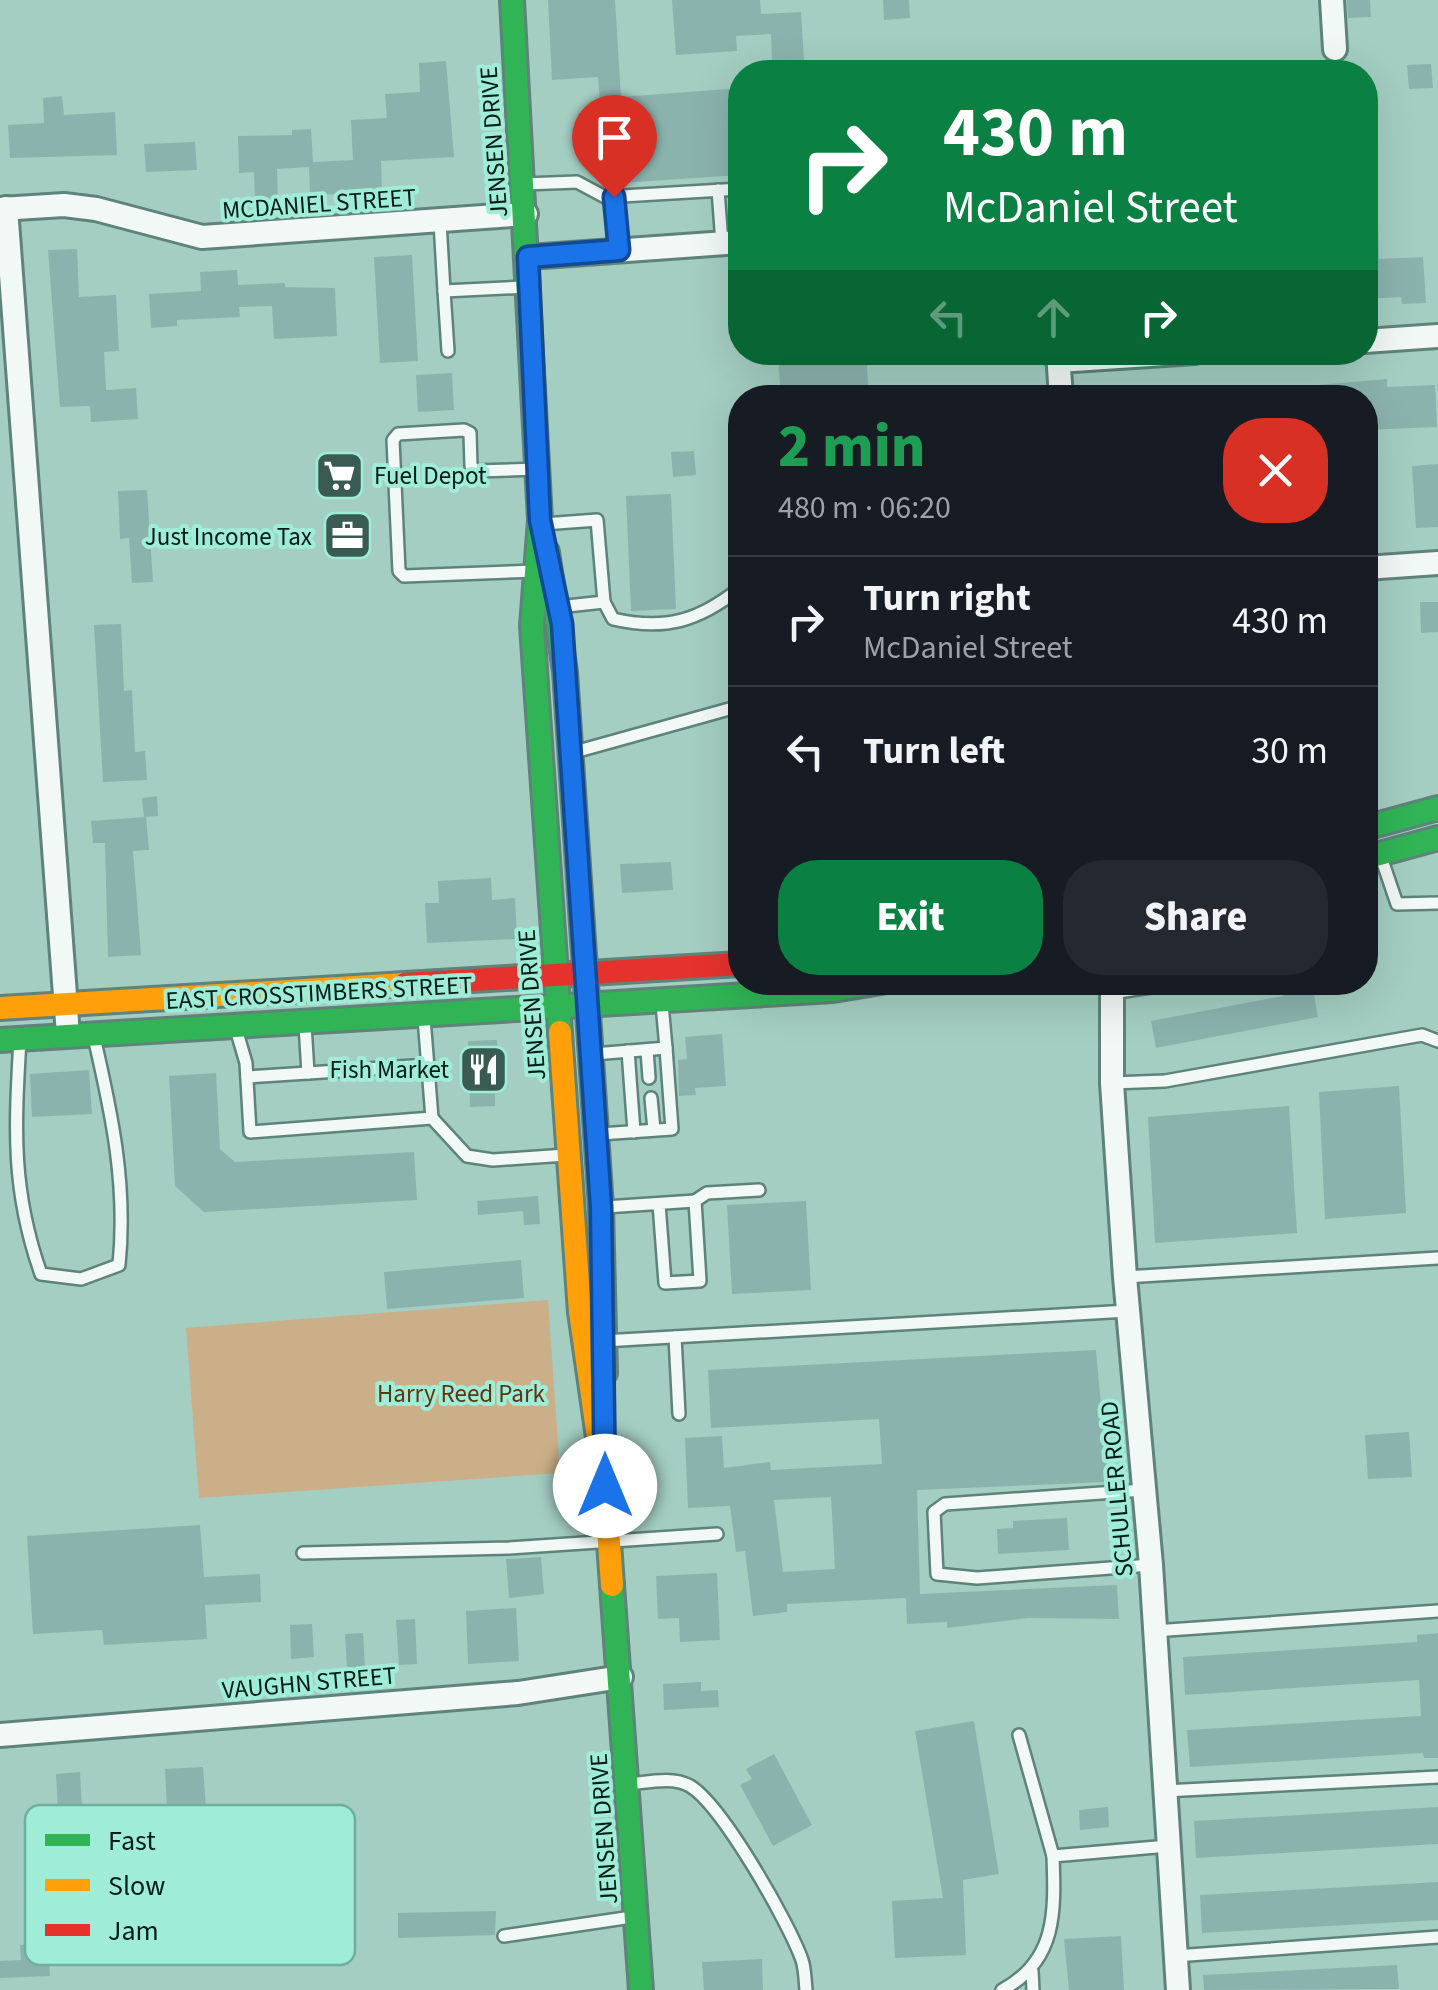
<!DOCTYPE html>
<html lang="en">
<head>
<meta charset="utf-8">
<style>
  :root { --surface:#171b24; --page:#242831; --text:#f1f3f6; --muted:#9ea1a6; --line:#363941; --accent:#0b8043 }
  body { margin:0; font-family:"Source Sans 3",sans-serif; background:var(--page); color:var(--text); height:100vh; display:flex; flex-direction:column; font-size:38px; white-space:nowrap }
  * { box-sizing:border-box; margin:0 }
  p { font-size:32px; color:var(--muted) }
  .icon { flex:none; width:55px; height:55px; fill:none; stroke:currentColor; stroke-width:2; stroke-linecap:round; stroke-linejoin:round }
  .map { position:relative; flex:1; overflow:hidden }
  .panel { position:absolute; left:728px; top:385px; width:650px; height:610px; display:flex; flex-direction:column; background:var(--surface); border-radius:40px; box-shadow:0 10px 40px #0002 }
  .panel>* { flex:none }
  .banner { position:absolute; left:728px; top:60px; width:650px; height:305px; border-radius:40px; box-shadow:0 10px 40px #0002; background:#0b8043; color:#fff; overflow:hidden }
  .pin { position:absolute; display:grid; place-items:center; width:85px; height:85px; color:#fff; margin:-102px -42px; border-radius:50% 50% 50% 0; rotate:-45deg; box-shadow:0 0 10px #0007 }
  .pin .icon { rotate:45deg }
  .me { position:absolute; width:110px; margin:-55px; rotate:0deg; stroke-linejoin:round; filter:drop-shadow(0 0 8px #0008) }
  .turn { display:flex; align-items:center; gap:35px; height:210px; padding:0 50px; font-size:45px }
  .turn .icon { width:130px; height:130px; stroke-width:2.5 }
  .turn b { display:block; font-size:70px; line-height:85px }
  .lanes { display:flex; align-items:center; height:95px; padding:0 50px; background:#0003; justify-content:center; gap:50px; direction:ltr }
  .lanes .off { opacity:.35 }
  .round { display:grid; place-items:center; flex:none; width:105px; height:105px; border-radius:40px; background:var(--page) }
  .head { display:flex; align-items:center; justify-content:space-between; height:170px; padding:0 50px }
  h1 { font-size:60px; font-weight:800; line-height:75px; color:#1e9e55 }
  .button { display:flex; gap:20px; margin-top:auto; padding:20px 50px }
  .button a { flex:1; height:115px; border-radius:40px; background:var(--accent); color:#fff; font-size:40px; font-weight:800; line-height:115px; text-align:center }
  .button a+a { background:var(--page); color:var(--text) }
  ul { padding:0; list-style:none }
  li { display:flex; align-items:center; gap:30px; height:130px; padding:0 50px; border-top:2px solid var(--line) }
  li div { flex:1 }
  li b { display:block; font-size:38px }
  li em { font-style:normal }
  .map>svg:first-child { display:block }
</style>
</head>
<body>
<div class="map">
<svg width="1438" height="1990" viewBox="0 0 1438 1990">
  <rect width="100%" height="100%" fill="#a4cec2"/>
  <polygon fill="#caaf88" points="548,1300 560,1473 199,1498 186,1328"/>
  <g fill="#8bb3ae" fill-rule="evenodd">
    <polygon points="548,0 615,0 621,97 740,88 740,175 606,184 598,77 552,80"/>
    <polygon points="672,0 760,0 761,14 801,12 804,60 772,62 771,34 736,36 737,51 676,55"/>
    <polygon points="883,0 909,0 910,18 884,20"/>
    <polygon points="1347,0 1370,0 1371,17 1348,18"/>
    <polygon points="446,61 454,157 381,161 382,189 340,194 310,195 309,167 277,169 278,200 255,201 254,172 239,173 238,136 292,135 292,130 311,129 313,162 353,160 351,120 387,118 385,94 420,92 419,63"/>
    <polygon points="1431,64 1433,88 1409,89 1407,65"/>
    <polygon points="62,96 64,115 115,112 117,155 10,158 8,125 44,123 43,98"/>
    <polygon points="195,142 197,170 146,172 144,144"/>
    <polygon points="1378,226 1379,259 1423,257 1426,303 1402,304 1401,297 1365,299 1365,227"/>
    <polygon points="77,249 79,297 116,295 119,351 104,352 106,390 136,388 138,419 91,422 90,406 60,407 48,250"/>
    <polygon points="412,255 418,361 380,363 374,257"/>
    <polygon points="237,270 238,285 285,283 285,287 335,288 337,336 274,339 272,306 239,307 240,317 177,320 177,326 151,328 149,294 201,291 200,272"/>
    <polygon points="866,353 869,398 781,398 778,360"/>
    <polygon points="452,373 454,410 418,412 416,375"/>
    <polygon points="1387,379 1387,387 1435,385 1437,427 1365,430 1365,398 1319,398 1318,385"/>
    <polygon points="694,451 696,475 673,477 671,452"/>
    <polygon points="1438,464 1438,527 1416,528 1412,466"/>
    <polygon points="147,490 153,582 132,583 129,538 120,539 118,491"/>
    <polygon points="671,494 676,609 631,611 626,496"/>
    <polygon points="1420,602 1438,602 1438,632 1421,633"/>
    <polygon points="121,624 124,691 132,690 135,752 145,751 147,780 103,782 94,625"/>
    <polygon points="157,796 158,816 144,817 142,798"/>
    <polygon points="146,817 149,850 133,851 141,955 108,957 105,843 93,843 91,821"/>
    <polygon points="671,862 673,890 622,893 620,864"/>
    <polygon points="491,878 492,900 515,898 517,939 427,943 425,903 439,903 438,881"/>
    <polygon points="1281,982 1312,982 1318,1017 1156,1048 1151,1021 1283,996"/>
    <polygon points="722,1034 726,1086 695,1088 696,1095 679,1096 678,1060 687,1059 685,1037"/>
    <polygon points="497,1040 500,1093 495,1094 495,1106 470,1107 468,1041"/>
    <polygon points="89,1070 92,1114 32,1117 30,1074"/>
    <polygon points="216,1073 220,1149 235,1162 414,1152 417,1200 204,1212 175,1186 169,1076"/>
    <polygon points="1399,1086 1406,1213 1325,1219 1319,1092"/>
    <polygon points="1289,1106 1297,1233 1155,1243 1148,1117"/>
    <polygon points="538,1196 540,1224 524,1225 523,1211 478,1215 477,1201"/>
    <polygon points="806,1201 811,1290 732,1294 727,1205"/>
    <polygon points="521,1260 524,1298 387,1309 384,1272"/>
    <path d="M1096 1350 1108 1482 917 1490 920 1594 1117 1585 1119 1619 1028 1618 947 1628V1622L907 1624 906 1598 787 1604V1612L753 1616 745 1551 736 1552 730 1506 688 1508 685 1438 722 1436 724 1468 770 1462 771 1470 882 1464 879 1419 711 1428 708 1370ZM831 1497 835 1569 783 1572 774 1500Z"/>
    <polygon points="1409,1432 1412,1477 1368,1479 1365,1435"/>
    <polygon points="1067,1518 1069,1550 998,1554 997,1529 1013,1528 1013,1521"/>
    <polygon points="200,1525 204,1577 260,1574 261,1602 205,1605 207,1639 104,1645 102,1630 33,1634 27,1536"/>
    <polygon points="541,1557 544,1594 509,1598 506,1559"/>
    <polygon points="717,1573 720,1640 680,1642 679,1618 658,1619 656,1576"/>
    <polygon points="516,1608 519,1661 468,1664 466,1611"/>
    <polygon points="415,1619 417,1664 399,1665 396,1620"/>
    <polygon points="312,1624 314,1657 291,1659 290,1625"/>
    <polygon points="363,1633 365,1667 347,1668 345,1634"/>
    <polygon points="1438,1633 1438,1758 1424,1758 1423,1753 1190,1767 1187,1730 1421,1716 1419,1680 1185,1695 1183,1657 1417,1642 1417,1635"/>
    <polygon points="701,1682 701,1691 718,1690 719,1707 664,1710 663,1684"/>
    <polygon points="974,1721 999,1874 963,1880 966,1955 895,1958 892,1901 943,1898 915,1731"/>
    <polygon points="774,1754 812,1825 773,1846 740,1785 752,1779 746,1769"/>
    <polygon points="203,1767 206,1808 167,1810 165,1769"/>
    <polygon points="80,1772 84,1844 60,1846 56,1774"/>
    <polygon points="1108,1807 1109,1827 1080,1830 1079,1810"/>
    <polygon points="1438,1807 1438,1844 1196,1858 1194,1821"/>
    <polygon points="1438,1882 1438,1920 1202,1933 1200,1895"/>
    <polygon points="496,1911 495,1935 398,1938 398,1913"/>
    <polygon points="1121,1936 1124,1990 1069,1990 1064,1939"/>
    <polygon points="48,1943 50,1976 0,1978 0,1961 21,1960 20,1945"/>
    <polygon points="762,1959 763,1990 704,1990 702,1962"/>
    <polygon points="1397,1965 1399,1989 1204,1990 1203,1975"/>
  </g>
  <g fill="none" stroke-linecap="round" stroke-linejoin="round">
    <defs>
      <g id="lane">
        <polyline points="524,184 577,182 605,197 740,189"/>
        <polyline points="718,190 722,243"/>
        <polyline points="614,197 619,250"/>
        <polyline points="440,222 444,291 526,287"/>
        <polyline points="444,291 448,351"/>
        <polyline points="544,524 597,520 604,602 558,607"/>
        <polyline points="535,571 404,576 399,571 393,440 398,434 464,430 470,433 471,466 476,471 537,469"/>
        <path d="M604 602 613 619C665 631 699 621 740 588"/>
        <polyline points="571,753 740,706"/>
        <polyline points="1381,857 1397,904 1438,903"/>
        <polyline points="1112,993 1183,982"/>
        <polyline points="305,1025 308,1073 428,1065"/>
        <polyline points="236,1029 246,1063 250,1132 432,1118 424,1018"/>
        <path d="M20 1039C15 1127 11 1189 41 1274L81 1279 119 1265C127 1185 112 1115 94 1037"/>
        <polyline points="647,1050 649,1078"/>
        <polyline points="628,1051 634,1132"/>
        <polyline points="594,1054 666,1048 662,1004"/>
        <polyline points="247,1077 308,1073"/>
        <polyline points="1112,1083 1165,1081 1422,1035 1438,1041"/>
        <polyline points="651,1098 654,1130"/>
        <polyline points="432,1118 467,1156 493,1160 566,1155"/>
        <polyline points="600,1134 672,1129 666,1048"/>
        <polyline points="695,1201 707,1193 759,1190"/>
        <polyline points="605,1207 695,1201 700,1281 665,1283 659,1204"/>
        <polyline points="1125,1277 1438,1258"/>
        <polyline points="675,1337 679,1414"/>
        <polyline points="603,1341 1128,1311"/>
        <polyline points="1144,1490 945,1504 934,1512 937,1574 977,1578 1151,1565"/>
        <polyline points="303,1553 509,1548 717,1534"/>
        <polyline points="1154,1631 1438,1611"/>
        <polyline points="1019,1735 1053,1856"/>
        <path d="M630 1784C649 1782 673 1776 690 1786 722 1805 789 1923 802 1960 805 1969 805 1980 806 1990"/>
        <polyline points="1164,1791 1438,1777"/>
        <polyline points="504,1936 632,1917"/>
        <polyline points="1175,1956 1438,1937"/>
        <polyline points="1032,1971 1033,1990"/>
        <path d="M1002 1990C1057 1961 1055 1911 1053 1856L1168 1846"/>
      </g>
      <g id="street">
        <polyline points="1332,0 1335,49"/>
        <polyline points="6,208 68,1035"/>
        <polyline points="0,209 64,205 96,209 202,237 526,214"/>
        <polyline points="529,257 740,242"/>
        <polyline points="1365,341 1438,336"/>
        <polyline points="1058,352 1061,398"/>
        <polyline points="1058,361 1195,352"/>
        <polyline points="1365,568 1438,563"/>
        <polyline points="1112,982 1112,1083 1125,1277 1151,1565 1178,1990"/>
        <polyline points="0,1735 518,1693 621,1677"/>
      </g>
      <g id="fast">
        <polyline points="512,0 540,520 532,626 560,1032"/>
        <polyline points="547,552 565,672 601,1207 605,1373"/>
        <polyline points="1365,828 1438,808"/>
        <polyline points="1365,858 1438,838"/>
        <polyline points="0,1040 833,990 881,982"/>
        <polyline points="612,1585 641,1990"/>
      </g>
      <g id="slow">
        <polyline points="0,1008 405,984"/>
        <polyline points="560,1032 580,1312 605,1486 612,1585"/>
      </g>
      <polyline id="jam" points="405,984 740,964"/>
    </defs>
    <use href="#lane" stroke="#5f837a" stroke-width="16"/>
    <use href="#street" stroke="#5f837a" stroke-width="28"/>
    <use href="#fast" stroke="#5f837a" stroke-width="28"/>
    <use href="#slow" stroke="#5f837a" stroke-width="28"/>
    <use href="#jam" stroke="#5f837a" stroke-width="28"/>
    <use href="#lane" stroke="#f1f8f6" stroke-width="11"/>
    <use href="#street" stroke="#f1f8f6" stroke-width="22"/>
    <use href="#fast" stroke="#30b455" stroke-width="22"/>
    <use href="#slow" stroke="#ff9f0a" stroke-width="22"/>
    <use href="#jam" stroke="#e5322d" stroke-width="22"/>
  </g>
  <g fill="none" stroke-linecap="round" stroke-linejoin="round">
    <defs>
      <polyline id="route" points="605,1486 601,1207 562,624 540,520 528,257 619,250 614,197"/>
    </defs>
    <use href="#route" stroke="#114b97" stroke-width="25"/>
    <use href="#route" stroke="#1a73e8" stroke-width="18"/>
  </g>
  <defs>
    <symbol id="supermarket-square" viewBox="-11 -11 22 22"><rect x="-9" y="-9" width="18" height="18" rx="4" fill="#395b52" stroke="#9fedd7"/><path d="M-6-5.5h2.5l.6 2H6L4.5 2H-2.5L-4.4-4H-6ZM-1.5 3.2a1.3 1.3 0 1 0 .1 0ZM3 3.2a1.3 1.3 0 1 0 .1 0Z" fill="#fff"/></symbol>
    <symbol id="office-square" viewBox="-11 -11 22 22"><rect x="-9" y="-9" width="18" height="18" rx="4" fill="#395b52" stroke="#9fedd7"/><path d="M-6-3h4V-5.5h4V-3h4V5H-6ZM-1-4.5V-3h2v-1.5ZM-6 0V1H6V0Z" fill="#fff"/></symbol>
    <symbol id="restaurant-square" viewBox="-11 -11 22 22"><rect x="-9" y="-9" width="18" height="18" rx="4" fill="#395b52" stroke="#9fedd7"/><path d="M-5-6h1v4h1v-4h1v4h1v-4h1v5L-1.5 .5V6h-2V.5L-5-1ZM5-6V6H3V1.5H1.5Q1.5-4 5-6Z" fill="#fff"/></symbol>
  </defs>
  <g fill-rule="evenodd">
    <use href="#supermarket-square" x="312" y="448" width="55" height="55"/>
    <use href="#office-square" x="320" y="508" width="55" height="55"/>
    <use href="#restaurant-square" x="456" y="1042" width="55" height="55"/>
  </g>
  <g text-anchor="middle" stroke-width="8" stroke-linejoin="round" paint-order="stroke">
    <g font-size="25" fill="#001d16" stroke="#9fedd7">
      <text transform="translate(493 142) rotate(-94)" y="9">JENSEN DRIVE</text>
      <text transform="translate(319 203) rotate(-4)" y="9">MCDANIEL STREET</text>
      <text transform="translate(319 992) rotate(-3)" y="9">EAST CROSSTIMBERS STREET</text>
      <text transform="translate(531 1005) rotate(-94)" y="9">JENSEN DRIVE</text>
      <text transform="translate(1116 1489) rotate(-95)" y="9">SCHULLER ROAD</text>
      <text transform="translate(309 1682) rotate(-5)" y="9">VAUGHN STREET</text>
      <text transform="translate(603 1829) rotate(-94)" y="9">JENSEN DRIVE</text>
    </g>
    <g font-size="25" fill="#001d16" stroke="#9fedd7" text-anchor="end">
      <text x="374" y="484" text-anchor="start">Fuel Depot</text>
      <text x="312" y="545">Just Income Tax</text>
      <text x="449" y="1078">Fish Market</text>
    </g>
    <g font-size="25" fill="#613513" stroke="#9fedd7">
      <text x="461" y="1402">Harry Reed Park</text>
    </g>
  </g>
  <rect x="25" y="1805" width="330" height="160" rx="15" fill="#9fedd7" stroke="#6faf9d" stroke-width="2.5"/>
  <rect x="45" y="1834" width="45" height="12" fill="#30b455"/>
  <rect x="45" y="1879" width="45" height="12" fill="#ff9f0a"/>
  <rect x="45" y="1924" width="45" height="12" fill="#e5322d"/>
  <g font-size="28" fill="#001d16">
    <text x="108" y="1850">Fast</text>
    <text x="108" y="1895">Slow</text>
    <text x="108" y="1940">Jam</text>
  </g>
</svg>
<div class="pin" style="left:614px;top:197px;background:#d93025"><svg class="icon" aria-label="arrive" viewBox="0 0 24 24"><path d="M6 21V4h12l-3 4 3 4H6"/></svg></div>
<svg class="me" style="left:605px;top:1486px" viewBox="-20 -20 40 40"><circle r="19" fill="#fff"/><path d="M0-13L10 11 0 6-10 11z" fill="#1a73e8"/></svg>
<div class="banner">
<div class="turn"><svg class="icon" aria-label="right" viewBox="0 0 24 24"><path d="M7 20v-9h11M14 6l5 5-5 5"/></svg><div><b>430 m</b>McDaniel Street</div></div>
<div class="lanes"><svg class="icon off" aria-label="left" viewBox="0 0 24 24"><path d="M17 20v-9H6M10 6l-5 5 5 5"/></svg><svg class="icon off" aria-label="ahead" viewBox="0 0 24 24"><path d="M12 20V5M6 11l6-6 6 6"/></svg><svg class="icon" aria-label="right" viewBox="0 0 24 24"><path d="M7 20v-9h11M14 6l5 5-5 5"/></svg></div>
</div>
<section class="panel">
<div class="head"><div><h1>2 min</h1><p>480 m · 06:20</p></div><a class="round" style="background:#d93025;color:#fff"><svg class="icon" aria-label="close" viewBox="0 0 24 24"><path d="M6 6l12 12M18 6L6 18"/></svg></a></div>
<ul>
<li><svg class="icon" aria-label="right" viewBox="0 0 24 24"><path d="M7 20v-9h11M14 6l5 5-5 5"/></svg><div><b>Turn right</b><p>McDaniel Street</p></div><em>430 m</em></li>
<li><svg class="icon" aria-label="left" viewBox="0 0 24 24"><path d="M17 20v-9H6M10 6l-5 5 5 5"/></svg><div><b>Turn left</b></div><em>30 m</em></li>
</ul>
<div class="button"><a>Exit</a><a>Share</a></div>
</section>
</div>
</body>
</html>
